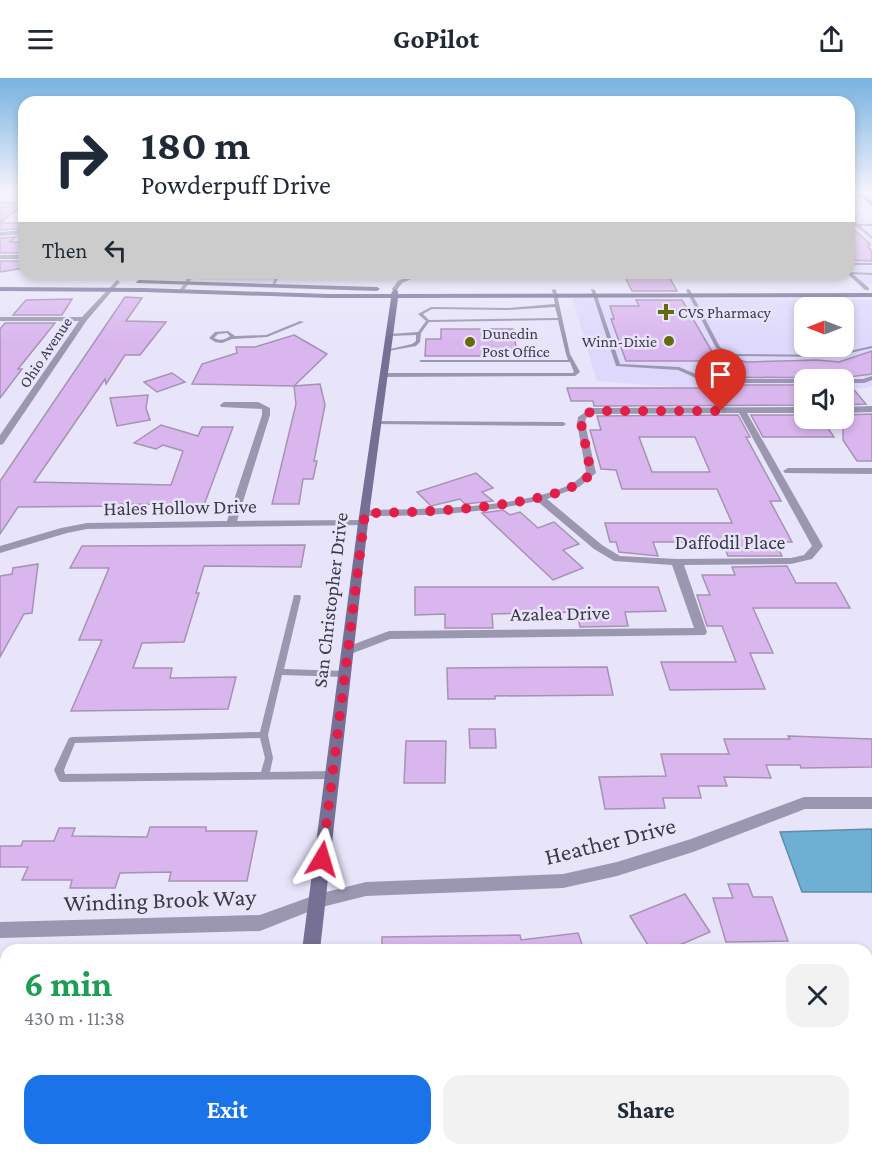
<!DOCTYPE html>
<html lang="en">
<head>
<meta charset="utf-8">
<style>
  :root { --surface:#fff; --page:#f2f2f3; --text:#1f2937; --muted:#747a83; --accent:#1a73e8 }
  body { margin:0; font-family:"Crimson Pro",serif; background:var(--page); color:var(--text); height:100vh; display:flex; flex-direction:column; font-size:22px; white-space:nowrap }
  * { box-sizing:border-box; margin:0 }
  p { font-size:20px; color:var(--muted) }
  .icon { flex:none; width:33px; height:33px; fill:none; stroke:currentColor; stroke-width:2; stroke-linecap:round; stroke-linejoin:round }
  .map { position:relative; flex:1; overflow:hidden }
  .sheet { position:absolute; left:0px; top:866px; width:873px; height:212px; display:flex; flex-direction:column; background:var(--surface); border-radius:18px 18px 0 0; box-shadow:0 3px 9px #0003 }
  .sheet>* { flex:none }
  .hud { position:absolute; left:18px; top:18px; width:837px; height:183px; border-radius:18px; box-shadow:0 3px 9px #0003; background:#fff; color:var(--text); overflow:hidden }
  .needle { width:39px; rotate:270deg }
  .controls { position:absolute; left:794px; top:219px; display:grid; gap:12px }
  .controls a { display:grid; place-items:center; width:60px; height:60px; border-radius:12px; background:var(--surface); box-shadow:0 3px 9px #0003; font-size:30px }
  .pin { position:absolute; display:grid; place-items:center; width:51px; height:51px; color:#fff; margin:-62px -26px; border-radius:50% 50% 50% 0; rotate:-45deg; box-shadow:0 0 6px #0007 }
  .pin .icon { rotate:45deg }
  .me { position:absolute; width:66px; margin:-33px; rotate:7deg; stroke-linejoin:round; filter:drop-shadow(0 0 4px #0008) }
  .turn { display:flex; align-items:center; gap:21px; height:126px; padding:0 24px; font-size:27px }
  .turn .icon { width:78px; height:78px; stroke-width:2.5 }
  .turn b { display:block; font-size:42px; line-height:51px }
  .then { display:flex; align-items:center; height:57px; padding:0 24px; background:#0003; gap:12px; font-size:22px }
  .round { display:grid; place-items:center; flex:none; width:63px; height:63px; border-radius:18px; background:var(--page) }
  .headline { display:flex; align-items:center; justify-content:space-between; height:102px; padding:0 24px }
  h1 { font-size:36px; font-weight:700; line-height:45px; color:#1e9e55 }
  .button { display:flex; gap:12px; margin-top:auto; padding:12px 24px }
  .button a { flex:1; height:69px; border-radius:18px; background:var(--accent); color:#fff; font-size:24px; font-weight:700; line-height:69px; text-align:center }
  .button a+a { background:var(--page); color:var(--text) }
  header { display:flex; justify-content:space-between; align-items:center; height:78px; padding:0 24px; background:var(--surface); font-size:27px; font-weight:700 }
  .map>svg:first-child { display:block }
</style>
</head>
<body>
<header><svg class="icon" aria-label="menu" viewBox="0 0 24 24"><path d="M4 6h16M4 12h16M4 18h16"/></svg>GoPilot<svg class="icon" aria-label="share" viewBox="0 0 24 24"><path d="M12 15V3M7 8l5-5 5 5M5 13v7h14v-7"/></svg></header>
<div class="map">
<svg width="872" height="1076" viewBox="0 0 872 1076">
  <rect width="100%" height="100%" fill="#e8e4fa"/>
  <g fill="#ded9fc" fill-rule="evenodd">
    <polygon points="849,127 872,147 872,206 859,206 849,195 849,188 856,187 849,185"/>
    <polygon points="183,195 280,195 277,204 180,201"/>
    <path d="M572 220 872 222V308L866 310H843V302H804V309H672L597 303ZM804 230H843V268H804Z"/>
  </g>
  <polygon fill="#6eb0d4" stroke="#5f8daa" stroke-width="1.5" points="872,751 872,814 802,814 780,754"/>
  <g fill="#d9b7ee" stroke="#a692b2" stroke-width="1.5" fill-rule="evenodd">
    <polygon points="0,129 20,129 0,145 24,145 24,150 0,152"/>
    <polygon points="849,147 870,166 868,169 872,173 872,183 849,182"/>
    <polygon points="16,159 10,164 24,164 24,175 0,175 0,160"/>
    <polygon points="0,183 24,183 24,190 0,194"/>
    <polygon points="623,195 667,195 677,213 632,213"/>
    <polygon points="125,219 142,220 126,243 166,244 140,277 125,277 106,306 105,301 34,404 171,407 183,373 163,367 156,371 134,365 161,347 198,358 202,349 233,349 204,427 121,426 120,428 18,429 0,456 0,403"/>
    <polygon points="72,221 62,237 13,237 26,222"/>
    <polygon points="636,222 682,222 714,277 747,284 817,282 839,284 872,273 872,296 841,300 717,299 708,283 626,283 611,241 614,241 610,228 639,228"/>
    <polygon points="5,245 55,245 18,291 22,291 0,320 0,251"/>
    <polygon points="441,251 513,251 517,275 496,275 497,278 425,278 426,261 441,261"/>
    <polygon points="294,257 327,276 294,308 192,306 202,286 237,275 236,269 255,269"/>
    <polygon points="172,295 185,304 157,314 144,304"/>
    <polygon points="320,306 325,327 314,383 317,383 313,401 303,401 299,426 272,426 296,326 294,308"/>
    <polygon points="722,307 804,307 804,327 594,328 593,323 571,323 567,310 715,310 723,309"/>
    <polygon points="843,307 850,307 866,326 843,327"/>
    <polygon points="148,317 146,330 150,342 117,348 110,320"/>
    <polygon points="872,336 872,383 857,383 843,362 843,337"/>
    <path d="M738 337 750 359H746L781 423H770L792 464H775L782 478H728L722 464H653L658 478 619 474 616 464H610L605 445H732L717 411H622L616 392 601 391 590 352H601L597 338ZM639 359H695L710 394H652Z"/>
    <polygon points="751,337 804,337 804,340 821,340 834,359 763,359"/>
    <polygon points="476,395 493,410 482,414 493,423 465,426 460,421 431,428 417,414"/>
    <polygon points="503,432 510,437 520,434 538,450 554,444 579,466 563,472 583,490 553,502 482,435"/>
    <polygon points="305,467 301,489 204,488 196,515 199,515 184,564 142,565 133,590 172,590 170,600 236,599 228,631 71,633 102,562 79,562 109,490 70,490 82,468"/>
    <polygon points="38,486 32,535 24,536 0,579 0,498 12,496 13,490"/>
    <polygon points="787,488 796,505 836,505 850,530 753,530 773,575 750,575 765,611 670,612 661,584 736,584 722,548 707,548 697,517 710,517 702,497 735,497 732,489"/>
    <polygon points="415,509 658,509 666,533 625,534 628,548 580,549 577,534 492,536 493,550 445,550 445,536 415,537"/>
    <polygon points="607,589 613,617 495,618 495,621 448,621 447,590"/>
    <polygon points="469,651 495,651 496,670 470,670"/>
    <polygon points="788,658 872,661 872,689 801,690 800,687 766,687 771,700 724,699 727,708 698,708 701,720 663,720 665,730 605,731 599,699 666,698 661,676 729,676 724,661 790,661"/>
    <polygon points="406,663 446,663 445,705 404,705"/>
    <polygon points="150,749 206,749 206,753 257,753 247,803 169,803 171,794 120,795 115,810 70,810 72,802 22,802 28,789 0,789 0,768 21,768 23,763 54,763 59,750 75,750 72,758 147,759"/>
    <polygon points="728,806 748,806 753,819 772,819 788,863 726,864 713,820 733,820"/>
    <polygon points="685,816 710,854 668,872 651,872 630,838"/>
    <polygon points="578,855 584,872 382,872 382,859 520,857 521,862"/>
  </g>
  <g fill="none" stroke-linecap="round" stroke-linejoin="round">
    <g fill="#9b97b1" fill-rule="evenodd">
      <polygon points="849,118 863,118 865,119 849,120"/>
      <polygon points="849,139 858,146 872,146 872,148 860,148 872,158 872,161 849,142"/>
      <rect x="849" y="185" width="23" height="2"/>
      <polygon points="849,194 872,195 872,197 853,196 869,210 869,212 865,212 849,197 847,195 849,195"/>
      <polygon points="191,195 195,195 183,214 179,214 179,213"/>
      <polygon points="276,195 280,195 275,207 272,208"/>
      <path d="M554 211 556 212 570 276 580 294 575 298 384 299 381 297 384 295H572L574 294 570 284H421L419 283 421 282H568L566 276 558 242 429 244 421 255 420 264 416 268 388 273 386 272 412 266 416 263V257L390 258 388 257 390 256 418 254 426 243 418 236 431 229 508 230 555 226 552 212ZM555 229 558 240 429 242 423 236 432 231 508 232Z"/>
      <polygon points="591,211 595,212 620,286 679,289 708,301 804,301 804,305 707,305 678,292 616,288"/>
      <polygon points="688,211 690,212 720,269 732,276 832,277 872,268 872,270 832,279 729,278 716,270 686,212"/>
      <path d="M300 243 304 244 267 259 232 261 222 265 215 264 209 260 215 254 228 253 235 258 266 257ZM227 255 230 258C225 262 220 263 214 260L218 256Z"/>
      <polygon points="872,298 872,302 864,305 843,305 843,301 863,301"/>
      <polygon points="377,343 563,344 566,346 563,348 375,346 374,345"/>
      <path d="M294 517H300L301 519 284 591 345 593 348 594 349 596 348 598 345 599 282 597 268 657 273 680 270 694 333 693 336 694 338 697 336 700 333 701 62 704 59 703 54 692 68 662 69 660 72 659 260 654ZM260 660 265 680 261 694 65 696 64 692 75 665Z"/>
    </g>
    <g fill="#9b97b1" fill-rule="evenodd">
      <polygon points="0,113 4,113 0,116"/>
      <rect x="0" y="123" width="24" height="4"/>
      <polygon points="24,152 24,156 0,158 0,154"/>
      <rect x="0" y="177" width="24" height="4"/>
      <polygon points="416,195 425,195 402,205 397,212 393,212 392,211 398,203"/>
      <polygon points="117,202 120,204 119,205 87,242 3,366 0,367 0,357 79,243 0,243 0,239 82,239"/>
      <polygon points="224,324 258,324 270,330 270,337 237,443 363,442 367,443 368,445 367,447 87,451 67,455 0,475 0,468 61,450 87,445 227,443 262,337 262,331 221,329 220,327"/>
      <polygon points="872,328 872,334 843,335 843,329"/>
      <path d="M804 329V335H747L823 468 812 481 791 486 684 487 707 554 705 557 390 561 348 577 342 573 344 570 389 553 694 550 672 487 614 483 594 471 537 423C481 436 423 438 365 438L360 435 365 432C421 431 523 431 571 406 577 403 581 398 586 394L577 345 578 339 592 330ZM739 335 812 468 804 477 791 480 677 481 620 478 602 467 547 421 579 409 596 395 585 345 586 340 594 336Z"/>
      <polygon points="788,390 872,390 872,396 785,395 783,393"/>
      <polygon points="804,719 872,719 872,731 805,731 693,774 617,798 563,810 366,818 318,830 260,853 0,860 0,844 260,837 318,816 366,804 563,796 617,784 691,761"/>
    </g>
    <g fill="#767095" fill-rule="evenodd">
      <polygon points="853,113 859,113 872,123 872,128"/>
      <polygon points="139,202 377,209 380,211 377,213 137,205 136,204"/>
      <polygon points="0,209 144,210 329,216 391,216 393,212 395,211 398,213 398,216 872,215 872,219 398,220 368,445 320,872 302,872 358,445 391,220 329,220 144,214 0,213"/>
      <rect x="276" y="1071" width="20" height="5"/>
    </g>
  </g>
  <linearGradient id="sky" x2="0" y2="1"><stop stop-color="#77b2e0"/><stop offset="0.43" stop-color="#f5f3fd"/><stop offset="1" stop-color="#f5f3fd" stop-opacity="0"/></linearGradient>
  <rect width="872" height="264" fill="url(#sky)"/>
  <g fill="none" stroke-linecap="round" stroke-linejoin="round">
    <path stroke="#e11d48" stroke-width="10" stroke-dasharray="0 18" d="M322 781 365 435C410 435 566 431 591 395L581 345 582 339 592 333H721"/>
  </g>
  <g fill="#656a0a" stroke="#e8e4fa" stroke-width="2">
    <path d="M663 225h6v6h6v6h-6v6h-6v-6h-6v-6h6z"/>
    <circle cx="669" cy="263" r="6"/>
    <circle cx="470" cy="264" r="6"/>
  </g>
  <g text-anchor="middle" stroke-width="5" stroke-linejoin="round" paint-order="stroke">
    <g font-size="16" fill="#3c3a49" stroke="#e8e4fa" text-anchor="start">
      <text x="678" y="240">CVS Pharmacy</text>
      <text x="482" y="261">Dunedin<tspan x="482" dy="18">Post Office</tspan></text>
      <text x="657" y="269" text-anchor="end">Winn-Dixie</text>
    </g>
    <g font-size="16" fill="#3c3a49" stroke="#e8e4fa">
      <text transform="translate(45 274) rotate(-56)" y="6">Ohio Avenue</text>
    </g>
    <g font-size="20" fill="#3c3a49" stroke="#e8e4fa">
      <text transform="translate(180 429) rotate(-1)" y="7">Hales Hollow Drive</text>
      <text x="730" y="471">Daffodil Place</text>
      <text transform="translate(330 522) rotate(-83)" y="7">San Christopher Drive</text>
      <text transform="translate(560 535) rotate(-1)" y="7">Azalea Drive</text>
    </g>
    <g font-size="24" fill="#3c3a49" stroke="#e8e4fa">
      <text transform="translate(610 763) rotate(-14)" y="8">Heather Drive</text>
      <text transform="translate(160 822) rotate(-2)" y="8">Winding Brook Way</text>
    </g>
  </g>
</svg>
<div class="controls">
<a><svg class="needle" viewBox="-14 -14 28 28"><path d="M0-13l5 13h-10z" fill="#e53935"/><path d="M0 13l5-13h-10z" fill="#747a83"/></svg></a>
<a><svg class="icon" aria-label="sound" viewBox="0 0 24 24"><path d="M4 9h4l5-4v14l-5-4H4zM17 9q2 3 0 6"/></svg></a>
</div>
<div class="pin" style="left:721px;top:333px;background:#d93025"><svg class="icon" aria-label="arrive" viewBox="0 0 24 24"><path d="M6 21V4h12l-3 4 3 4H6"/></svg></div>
<svg class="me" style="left:322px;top:781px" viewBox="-20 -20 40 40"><path d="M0-17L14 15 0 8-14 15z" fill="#e11d48" stroke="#fff" stroke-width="4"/></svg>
<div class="hud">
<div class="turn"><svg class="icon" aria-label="right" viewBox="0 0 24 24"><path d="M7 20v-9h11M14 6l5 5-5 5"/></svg><div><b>180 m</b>Powderpuff Drive</div></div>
<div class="then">Then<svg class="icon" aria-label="left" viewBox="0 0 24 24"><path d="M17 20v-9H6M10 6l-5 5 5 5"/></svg></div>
</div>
<section class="sheet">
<div class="headline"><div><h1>6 min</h1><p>430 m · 11:38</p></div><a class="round"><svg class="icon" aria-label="close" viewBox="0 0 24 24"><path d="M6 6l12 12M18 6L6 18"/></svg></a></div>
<div class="button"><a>Exit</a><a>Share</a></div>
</section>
</div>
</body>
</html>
